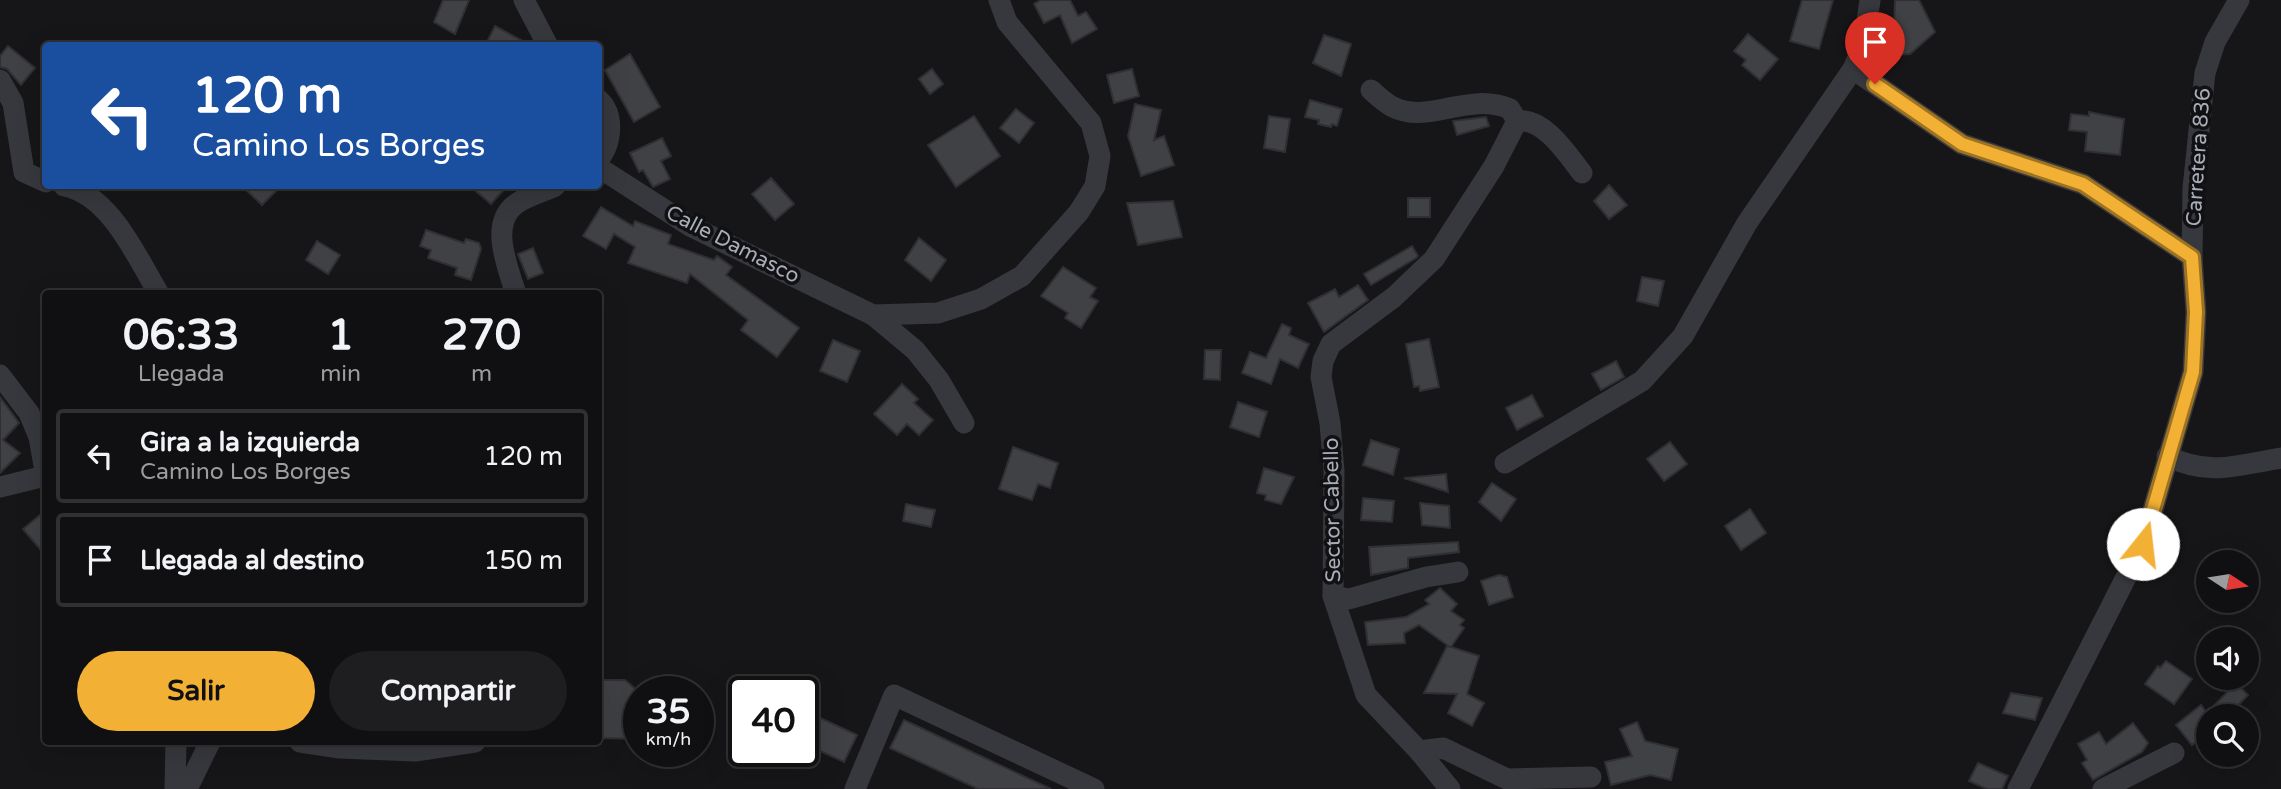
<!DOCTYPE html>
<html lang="es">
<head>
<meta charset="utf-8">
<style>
  :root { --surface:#101012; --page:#1e1e20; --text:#f1f3f6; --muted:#9c9d9f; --line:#303032; --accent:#f2b134 }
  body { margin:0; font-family:"Varela Round",sans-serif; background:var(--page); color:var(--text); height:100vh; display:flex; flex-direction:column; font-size:26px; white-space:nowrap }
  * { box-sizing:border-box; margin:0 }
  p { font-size:23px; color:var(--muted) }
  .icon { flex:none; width:38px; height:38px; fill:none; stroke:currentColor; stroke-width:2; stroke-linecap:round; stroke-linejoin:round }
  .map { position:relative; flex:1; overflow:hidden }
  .drawer { position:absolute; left:42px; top:290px; width:560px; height:455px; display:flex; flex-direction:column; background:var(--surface); border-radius:7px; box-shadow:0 7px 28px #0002,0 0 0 2px var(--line) }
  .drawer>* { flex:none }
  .hud { position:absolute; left:42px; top:42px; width:560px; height:147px; border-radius:7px; box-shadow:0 7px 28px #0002,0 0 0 2px var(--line); background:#1a4fa0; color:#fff; overflow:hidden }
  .needle { width:46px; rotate:102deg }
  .tools { position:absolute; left:2196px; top:550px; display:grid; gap:14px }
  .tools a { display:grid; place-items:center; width:63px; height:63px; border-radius:50%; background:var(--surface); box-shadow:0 7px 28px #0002,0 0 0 2px var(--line); font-size:35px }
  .speed { position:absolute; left:623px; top:676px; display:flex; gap:14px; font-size:35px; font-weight:700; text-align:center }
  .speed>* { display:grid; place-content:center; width:91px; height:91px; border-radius:50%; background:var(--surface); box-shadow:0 7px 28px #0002,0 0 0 2px var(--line); line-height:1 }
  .speed small { font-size:18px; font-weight:400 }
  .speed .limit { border:4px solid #111; border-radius:10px; background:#fff; color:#111 }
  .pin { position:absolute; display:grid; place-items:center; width:60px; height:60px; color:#fff; margin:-72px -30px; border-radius:50% 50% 50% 0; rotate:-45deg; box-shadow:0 0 7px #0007 }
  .pin .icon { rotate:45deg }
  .me { position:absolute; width:77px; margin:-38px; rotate:16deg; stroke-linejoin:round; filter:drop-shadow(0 0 5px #0008) }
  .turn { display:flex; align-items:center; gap:24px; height:147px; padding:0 35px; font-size:32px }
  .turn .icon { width:91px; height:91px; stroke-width:2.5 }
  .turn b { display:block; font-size:49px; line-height:60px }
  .eta { display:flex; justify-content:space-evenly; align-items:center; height:119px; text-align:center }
  .eta b { font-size:42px; font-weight:700; line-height:49px }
  .button { display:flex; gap:14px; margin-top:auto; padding:14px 35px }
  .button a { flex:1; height:80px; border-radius:42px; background:var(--accent); color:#111; font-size:28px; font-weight:700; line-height:80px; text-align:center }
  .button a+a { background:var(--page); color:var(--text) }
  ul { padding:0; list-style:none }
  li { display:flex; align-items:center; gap:21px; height:94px; margin:0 14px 10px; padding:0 21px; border:4px solid var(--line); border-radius:7px }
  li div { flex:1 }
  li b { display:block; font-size:26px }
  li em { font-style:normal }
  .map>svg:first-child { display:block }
</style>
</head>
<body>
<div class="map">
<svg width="2281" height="789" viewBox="0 0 2281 789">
  <rect width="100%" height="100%" fill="#161618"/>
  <g fill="#404145" stroke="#303034" stroke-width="2">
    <polygon points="443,0 469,0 455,34 434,22"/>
    <polygon points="1041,0 1070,0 1078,16 1086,12 1097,29 1072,43 1060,15 1044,23 1034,4"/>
    <polygon points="1802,0 1833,0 1819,49 1790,41"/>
    <polygon points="1895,0 1919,0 1935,32 1910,54 1893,55"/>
    <polygon points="495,26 532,46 485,46"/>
    <polygon points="1748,34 1778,59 1760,80 1742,65 1746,60 1734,51"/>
    <polygon points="1324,35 1351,44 1341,76 1313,63"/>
    <polygon points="8,46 35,68 21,85 7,69 0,67 0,56"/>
    <polygon points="630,54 660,107 634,122 605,70"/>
    <polygon points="932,69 943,84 930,94 919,79"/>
    <polygon points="1132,69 1139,96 1114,103 1107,75"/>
    <polygon points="1310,100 1342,109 1337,126 1332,124 1331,127 1318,124 1319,120 1305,117"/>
    <polygon points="1135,104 1161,110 1154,140 1164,136 1174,165 1141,176 1128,136"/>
    <polygon points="1016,109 1034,123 1019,143 1000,128"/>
    <polygon points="2089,112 2124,119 2120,155 2085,151 2087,132 2069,130 2071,114 2089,116"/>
    <polygon points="974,116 1000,156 956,187 928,145"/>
    <polygon points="1269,116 1290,119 1285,152 1264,148"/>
    <polygon points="1486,117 1489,126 1457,135 1453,121"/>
    <polygon points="662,138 671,156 661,161 670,179 653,187 643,170 639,172 630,153"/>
    <polygon points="771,178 794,204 775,220 752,194"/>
    <polygon points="1609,185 1627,205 1609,219 1594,201"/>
    <polygon points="242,186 281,186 262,205"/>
    <polygon points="470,186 507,186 491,204"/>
    <rect x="1408" y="198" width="22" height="19"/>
    <polygon points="1173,201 1182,237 1138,245 1127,203"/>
    <polygon points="601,207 633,226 635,221 671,235 668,244 714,260 717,256 732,267 726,275 799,328 777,357 741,330 748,320 690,274 687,283 628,263 635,247 614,234 606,249 583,236"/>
    <polygon points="426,230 464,243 466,239 479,243 481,249 471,280 455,275 457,268 428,258 431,250 420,246"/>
    <polygon points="919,238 946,260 931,281 905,260"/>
    <polygon points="317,241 340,255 328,274 306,260"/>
    <polygon points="1412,246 1418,256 1416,258 1371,285 1364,274"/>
    <polygon points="533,248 543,273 528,279 518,254"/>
    <polygon points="1063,267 1096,288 1090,297 1098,301 1081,328 1065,318 1068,313 1041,296"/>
    <polygon points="1642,277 1664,281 1658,306 1637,301"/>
    <polygon points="1358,285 1368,300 1324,332 1308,303 1335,289 1339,297"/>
    <polygon points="1282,324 1291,328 1289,335 1309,344 1298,368 1280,359 1271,384 1242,373 1250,352 1266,358"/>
    <polygon points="1429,339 1439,387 1420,391 1419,386 1414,387 1406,344"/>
    <polygon points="833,340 860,351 847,382 820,371"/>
    <polygon points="1205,350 1221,350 1220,380 1204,379"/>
    <polygon points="1616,361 1624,377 1601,390 1592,374"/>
    <polygon points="902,384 918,399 914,403 933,420 919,435 907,424 897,435 874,414"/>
    <polygon points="1532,395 1543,416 1517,430 1506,408"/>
    <polygon points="0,397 19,423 3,440 20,453 0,473"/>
    <polygon points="1238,402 1267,412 1259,437 1230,427"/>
    <polygon points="1371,440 1399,449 1393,475 1363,465"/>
    <polygon points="1670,442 1687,464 1664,481 1647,459"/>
    <polygon points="1013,447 1058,463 1050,488 1038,484 1032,500 999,489"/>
    <polygon points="1264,468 1294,477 1281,504 1265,500 1266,495 1257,493"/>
    <polygon points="1446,474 1448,492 1404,478 1405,478"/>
    <polygon points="1492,483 1516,499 1501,521 1479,502"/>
    <polygon points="1363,498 1394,501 1392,522 1361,520"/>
    <polygon points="1420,503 1449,506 1450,528 1422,525"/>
    <polygon points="906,504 935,510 931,527 903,521"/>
    <polygon points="1750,509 1766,533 1741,550 1725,526"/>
    <polygon points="46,510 46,556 23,529"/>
    <polygon points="1458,542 1459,552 1408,558 1408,568 1371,575 1369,547"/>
    <polygon points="1499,575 1507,577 1513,597 1489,605 1481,581"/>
    <polygon points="1440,588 1457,604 1451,611 1464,620 1460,625 1464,628 1451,647 1479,656 1467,694 1484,703 1472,726 1448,713 1457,694 1424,693 1447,646 1450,647 1419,625 1404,633 1405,643 1368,645 1365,622 1406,617 1429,604 1425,600"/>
    <polygon points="2166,661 2192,679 2174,704 2145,684 2158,666 2160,668"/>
    <polygon points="598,680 625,680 639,692 639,739 598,738"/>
    <polygon points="2236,683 2248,695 2228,716 2208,716 2208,732 2192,745 2176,725 2201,705 2207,713"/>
    <polygon points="2011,693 2042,698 2035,720 2003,713"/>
    <polygon points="803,710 857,735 844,762 803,743"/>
    <polygon points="904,720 1051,789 978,789 890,748"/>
    <polygon points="1637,722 1645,741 1678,749 1671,780 1650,775 1611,785 1605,762 1632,756 1620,729"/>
    <polygon points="2133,723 2148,743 2142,752 2093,780 2082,763 2087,760 2078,744 2099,732 2106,744"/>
    <polygon points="1978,763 2008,776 2002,789 1987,789 1969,781"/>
  </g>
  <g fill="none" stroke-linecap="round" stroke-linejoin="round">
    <g stroke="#37383d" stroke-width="21">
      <polyline points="524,0 548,46"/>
      <polyline points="1853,69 1962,144 2083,184 2192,257"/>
      <polyline points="0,80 13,103 24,172 46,182"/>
      <path d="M1371 90C1378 96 1385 103 1393 107 1429 125 1468 91 1510 109L1517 121"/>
      <path d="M598 99C615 114 612 144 598 160"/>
      <polyline points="598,167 690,226 873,315 938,313 981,299 1022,276 1079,212 1095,186 1100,156 1091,123 1007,22 999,0"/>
      <path d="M64 186C111 195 137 258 159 294"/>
      <path d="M516 294C508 267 487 221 519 202 530 195 543 192 555 186"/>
      <polyline points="873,315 915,350 939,380 964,423"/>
      <polyline points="0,375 29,413 39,437 46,477"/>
      <path d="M2167 456C2210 477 2237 465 2281 458"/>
      <polyline points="1505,463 1642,381 1683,336 1747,223 1853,69 1864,43 1870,0"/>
      <polyline points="0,487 45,476"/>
      <polyline points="1333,596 1349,599 1426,577 1458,572"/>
      <polyline points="300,742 340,748 415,751 475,742"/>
      <polyline points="1419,751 1443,748 1507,779 1591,777"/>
      <polyline points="175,789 176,742"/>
      <polyline points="187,789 210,742"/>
      <polyline points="855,789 894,695 1094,789"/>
      <path d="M1450 789 1419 751 1366 695 1333 596 1334 471 1330 423 1321 377 1323 361 1331 344 1394 297 1434 259 1494 166 1517 121C1544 117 1568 155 1582 173"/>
      <polyline points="2018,789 2143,544 2193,372 2196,312 2192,257 2193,188 2205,73 2215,42 2239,0"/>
      <polyline points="2103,789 2174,753"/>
    </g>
  </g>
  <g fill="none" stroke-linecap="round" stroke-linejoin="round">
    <defs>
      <polyline id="route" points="1875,84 1962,144 2083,184 2192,257 2196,312 2193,372 2143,544"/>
    </defs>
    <use href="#route" stroke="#9d7322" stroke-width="18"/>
    <use href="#route" stroke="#f2b134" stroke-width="12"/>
  </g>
  <g text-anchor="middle" stroke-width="7" stroke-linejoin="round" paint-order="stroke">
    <g font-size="21" fill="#a8adb8" stroke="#111113">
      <text transform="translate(2198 157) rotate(-86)" y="7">Carretera 836</text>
      <text transform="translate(733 244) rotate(27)" y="7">Calle Damasco</text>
      <text transform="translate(1332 510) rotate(-91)" y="7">Sector Cabello</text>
    </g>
  </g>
</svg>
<div class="tools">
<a><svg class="needle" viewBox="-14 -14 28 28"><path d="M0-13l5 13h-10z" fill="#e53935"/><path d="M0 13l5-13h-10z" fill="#9c9d9f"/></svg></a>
<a><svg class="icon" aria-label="sound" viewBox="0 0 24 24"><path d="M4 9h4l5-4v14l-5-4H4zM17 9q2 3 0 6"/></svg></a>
<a><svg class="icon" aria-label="search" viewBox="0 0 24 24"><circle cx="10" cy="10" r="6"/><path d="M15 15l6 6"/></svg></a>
</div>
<div class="speed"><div>35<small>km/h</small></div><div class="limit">40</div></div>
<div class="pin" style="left:1875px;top:84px;background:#d93025"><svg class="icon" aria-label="arrive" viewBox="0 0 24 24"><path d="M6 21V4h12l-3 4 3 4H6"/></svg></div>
<svg class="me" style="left:2143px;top:544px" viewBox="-20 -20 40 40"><circle r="19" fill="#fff"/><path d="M0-13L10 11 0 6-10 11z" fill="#f2b134"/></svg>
<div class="hud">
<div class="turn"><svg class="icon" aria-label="left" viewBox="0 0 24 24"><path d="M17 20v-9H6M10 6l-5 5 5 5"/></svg><div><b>120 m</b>Camino Los Borges</div></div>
</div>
<section class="drawer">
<div class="eta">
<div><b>06:33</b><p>Llegada</p></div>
<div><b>1</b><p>min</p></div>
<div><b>270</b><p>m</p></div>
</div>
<ul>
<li><svg class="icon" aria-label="left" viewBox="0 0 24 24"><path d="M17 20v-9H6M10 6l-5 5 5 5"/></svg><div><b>Gira a la izquierda</b><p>Camino Los Borges</p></div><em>120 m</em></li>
<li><svg class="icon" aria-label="arrive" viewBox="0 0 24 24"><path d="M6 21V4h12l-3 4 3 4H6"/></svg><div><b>Llegada al destino</b></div><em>150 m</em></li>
</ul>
<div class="button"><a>Salir</a><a>Compartir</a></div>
</section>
</div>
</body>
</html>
